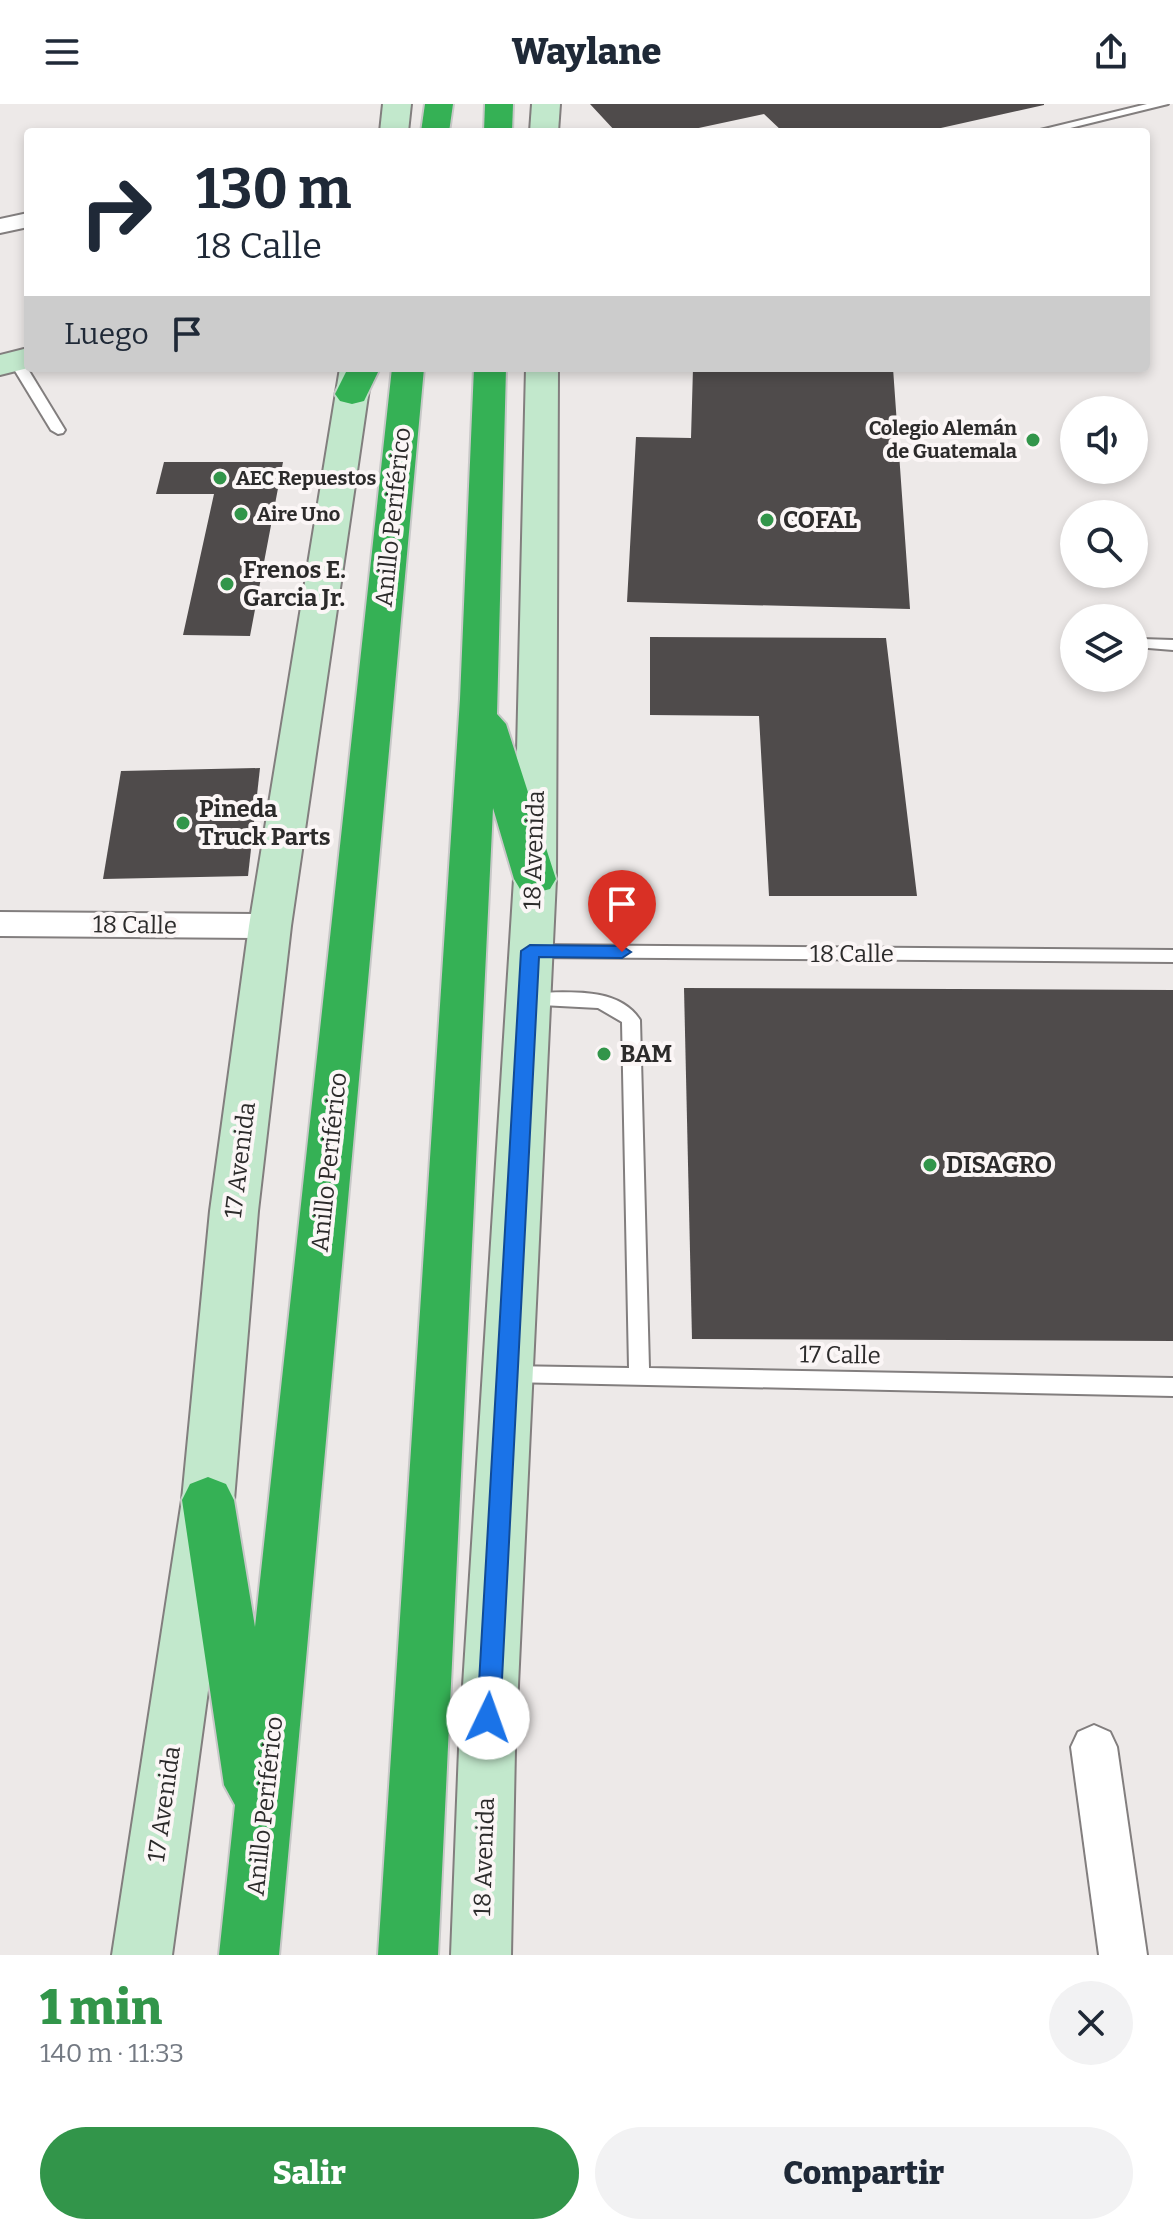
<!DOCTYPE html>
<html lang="es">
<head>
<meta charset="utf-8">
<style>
  :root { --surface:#fff; --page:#f2f2f3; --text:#1f2937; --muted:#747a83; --accent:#32954a }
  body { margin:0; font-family:Bitter,serif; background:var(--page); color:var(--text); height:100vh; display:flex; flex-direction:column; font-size:30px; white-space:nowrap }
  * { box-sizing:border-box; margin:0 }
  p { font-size:26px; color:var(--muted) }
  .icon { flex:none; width:44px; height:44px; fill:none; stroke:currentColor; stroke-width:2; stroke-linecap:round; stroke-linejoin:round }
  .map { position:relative; height:1851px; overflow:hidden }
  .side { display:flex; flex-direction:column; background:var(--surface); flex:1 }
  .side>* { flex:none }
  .guide { position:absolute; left:24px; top:24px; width:1126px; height:244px; border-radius:8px; box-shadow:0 4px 12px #0003; background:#fff; color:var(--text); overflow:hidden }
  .controls { position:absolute; left:1060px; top:292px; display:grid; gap:16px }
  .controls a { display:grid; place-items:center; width:88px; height:88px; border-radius:50%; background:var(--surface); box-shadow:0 4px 12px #0003; font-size:40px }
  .pin { position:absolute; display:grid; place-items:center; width:68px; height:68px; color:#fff; margin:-82px -34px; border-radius:50% 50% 50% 0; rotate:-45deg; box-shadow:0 0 8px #0007 }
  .pin .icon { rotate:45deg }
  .me { position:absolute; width:88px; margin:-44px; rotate:3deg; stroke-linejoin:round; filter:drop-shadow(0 0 6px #0008) }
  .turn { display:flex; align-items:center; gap:28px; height:168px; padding:0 40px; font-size:36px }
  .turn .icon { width:104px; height:104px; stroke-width:2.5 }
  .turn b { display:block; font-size:56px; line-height:68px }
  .then { display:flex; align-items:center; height:76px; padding:0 40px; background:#0003; gap:16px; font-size:30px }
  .round { display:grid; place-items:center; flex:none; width:84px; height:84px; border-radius:42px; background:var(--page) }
  .summary { display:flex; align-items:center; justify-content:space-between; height:136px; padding:0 40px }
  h1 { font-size:48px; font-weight:800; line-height:60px; color:var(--accent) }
  .cta { display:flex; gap:16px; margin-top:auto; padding:16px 40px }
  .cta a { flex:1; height:92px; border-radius:48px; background:var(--accent); color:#fff; font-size:32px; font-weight:800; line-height:92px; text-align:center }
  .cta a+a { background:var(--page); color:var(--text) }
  header { display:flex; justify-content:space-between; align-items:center; height:104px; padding:0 40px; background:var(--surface); font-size:36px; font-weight:800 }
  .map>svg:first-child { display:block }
</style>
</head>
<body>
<header><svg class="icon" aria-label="menu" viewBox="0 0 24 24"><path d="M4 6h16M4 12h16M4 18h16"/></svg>Waylane<svg class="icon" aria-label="share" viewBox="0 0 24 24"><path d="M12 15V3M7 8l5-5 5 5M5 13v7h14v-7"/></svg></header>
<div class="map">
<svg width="1173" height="1851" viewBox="0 0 1173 1851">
  <rect width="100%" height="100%" fill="#ede9e8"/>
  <g fill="#4f4b4b">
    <polygon points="590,0 1044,0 1044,1 923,28 783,28 764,10 680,28 616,28"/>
    <polygon points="693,264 893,264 910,505 627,498 636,333 691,334"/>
    <polygon points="164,358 283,358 250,532 183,531 214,390 156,390"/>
    <polygon points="650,533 886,534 917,792 769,792 759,612 650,611"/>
    <polygon points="260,664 248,772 103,775 121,667"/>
    <polygon points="684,884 1173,886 1173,1237 692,1235"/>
  </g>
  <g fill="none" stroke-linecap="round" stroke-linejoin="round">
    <defs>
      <g id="lane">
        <polygon points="1147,0 1168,0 1054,28 1032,28"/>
        <polygon points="16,253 23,257 65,326 63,329 58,330 51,326 9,257"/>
        <polygon points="1141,535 1173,536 1173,546 1136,543 1136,537"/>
        <polygon points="530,841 1173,846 1173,858 530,853 521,847"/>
        <path d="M528 889C564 889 618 881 640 916L649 1264 1173 1274V1292L508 1278 501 1276 498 1270 501 1264 508 1262 629 1264 622 918 598 904 522 900 519 895Z"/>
      </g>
      <g id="street">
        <polygon points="28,109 28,123 0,129 0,115"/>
        <polygon points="0,808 270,810 282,813 287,822 282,831 270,834 0,832"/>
        <polygon points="1094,1621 1110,1628 1117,1643 1147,1851 1099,1851 1071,1643 1078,1628"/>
      </g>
      <g id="secondary">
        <polygon points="383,0 411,0 408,28 380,28"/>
        <polygon points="532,0 560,0 558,28 530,28"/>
        <polygon points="28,244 28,264 0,271 0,251"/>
        <polygon points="340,264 372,264 291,822 258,1107 234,1396 172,1851 112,1851 182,1396 210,1107 249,822"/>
        <polygon points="526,264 558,264 556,775 515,1645 511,1851 451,1851 459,1645 514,775"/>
      </g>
      <g id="highway">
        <polygon points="425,0 453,0 449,28 421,28"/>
        <polygon points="485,0 513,0 512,28 484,28"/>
        <polygon points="348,264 380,264 364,297 352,300 340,297 335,290"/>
        <polygon points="392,264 424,264 279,1851 219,1851 235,1701 224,1681 182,1396 190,1380 208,1373 226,1380 234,1396 255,1523"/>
        <polygon points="474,264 506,264 497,610 506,620 556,775 550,785 535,789 520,785 514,775 493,704 438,1851 378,1851 460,595"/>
      </g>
    </defs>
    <use href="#lane" stroke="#827e7e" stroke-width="4"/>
    <use href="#street" stroke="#827e7e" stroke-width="4"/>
    <use href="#secondary" stroke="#827e7e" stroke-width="4"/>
    <use href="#highway" stroke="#c8c8c8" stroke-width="4"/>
    <use href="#lane" fill="#fff" fill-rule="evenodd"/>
    <use href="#street" fill="#fff" fill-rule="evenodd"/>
    <use href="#secondary" fill="#c2e8cc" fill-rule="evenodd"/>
    <use href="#highway" fill="#35b155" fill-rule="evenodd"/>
  </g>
  <polygon fill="#1a73e8" stroke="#114b97" stroke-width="2" points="530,841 622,842 631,848 622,854 539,853 500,1614 497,1621 488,1624 480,1621 477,1614 521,847"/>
  <g fill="#32954a" stroke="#fbf6f6" stroke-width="3">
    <circle cx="1033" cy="336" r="8"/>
    <circle cx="220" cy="374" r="8"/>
    <circle cx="241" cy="410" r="8"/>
    <circle cx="767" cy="416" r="8"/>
    <circle cx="227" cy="480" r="8"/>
    <circle cx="183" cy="719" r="8"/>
    <circle cx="604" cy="950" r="8"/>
    <circle cx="930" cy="1061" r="8"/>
  </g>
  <g text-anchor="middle" stroke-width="8" stroke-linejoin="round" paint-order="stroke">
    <g font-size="20" font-weight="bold" fill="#2c2b2b" stroke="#fbf6f6" text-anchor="start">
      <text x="1017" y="331" text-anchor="end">Colegio Alemán<tspan x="1017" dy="23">de Guatemala</tspan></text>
      <text x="236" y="381">AEC Repuestos</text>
      <text x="257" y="417">Aire Uno</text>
    </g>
    <g font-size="24" fill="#2c2b2b" stroke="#fbf6f6">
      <text transform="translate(393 413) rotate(-84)" y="8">Anillo Periférico</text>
      <text transform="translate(534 746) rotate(-88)" y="8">18 Avenida</text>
      <text transform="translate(135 821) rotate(1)" y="8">18 Calle</text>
      <text x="852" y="858">18 Calle</text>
      <text transform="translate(240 1056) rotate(-83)" y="8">17 Avenida</text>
      <text transform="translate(329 1058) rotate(-84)" y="8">Anillo Periférico</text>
      <text transform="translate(840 1251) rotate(1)" y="8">17 Calle</text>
      <text transform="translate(164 1700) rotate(-82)" y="8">17 Avenida</text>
      <text transform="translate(265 1702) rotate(-84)" y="8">Anillo Periférico</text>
      <text transform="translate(484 1753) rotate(-88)" y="8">18 Avenida</text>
    </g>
    <g font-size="24" font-weight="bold" fill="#2c2b2b" stroke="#fbf6f6" text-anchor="start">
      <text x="783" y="424">COFAL</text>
      <text x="243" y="474">Frenos E.<tspan x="243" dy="28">Garcia Jr.</tspan></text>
      <text x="199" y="713">Pineda<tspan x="199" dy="28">Truck Parts</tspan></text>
      <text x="620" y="958">BAM</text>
      <text x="946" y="1069">DISAGRO</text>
    </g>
  </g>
</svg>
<div class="controls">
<a><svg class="icon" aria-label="sound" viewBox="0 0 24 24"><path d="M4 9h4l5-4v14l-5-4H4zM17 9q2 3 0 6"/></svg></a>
<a><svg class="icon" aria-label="search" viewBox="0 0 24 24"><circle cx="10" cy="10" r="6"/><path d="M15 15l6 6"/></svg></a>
<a><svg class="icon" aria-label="layers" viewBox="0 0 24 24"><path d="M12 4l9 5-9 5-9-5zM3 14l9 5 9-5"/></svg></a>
</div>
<div class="pin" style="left:622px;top:848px;background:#d93025"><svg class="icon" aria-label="arrive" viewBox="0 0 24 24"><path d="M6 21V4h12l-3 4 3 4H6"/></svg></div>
<svg class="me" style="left:488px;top:1614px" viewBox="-20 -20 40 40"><circle r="19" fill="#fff"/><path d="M0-13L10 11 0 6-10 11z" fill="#1a73e8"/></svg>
<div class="guide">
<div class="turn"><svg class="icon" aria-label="right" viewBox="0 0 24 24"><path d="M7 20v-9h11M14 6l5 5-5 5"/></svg><div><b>130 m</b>18 Calle</div></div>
<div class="then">Luego<svg class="icon" aria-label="arrive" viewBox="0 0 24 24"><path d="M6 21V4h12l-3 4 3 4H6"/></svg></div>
</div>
</div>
<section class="side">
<div class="summary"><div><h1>1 min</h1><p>140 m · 11:33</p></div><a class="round"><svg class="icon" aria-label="close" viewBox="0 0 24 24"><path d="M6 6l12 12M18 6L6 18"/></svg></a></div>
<div class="cta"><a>Salir</a><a>Compartir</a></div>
</section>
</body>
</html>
